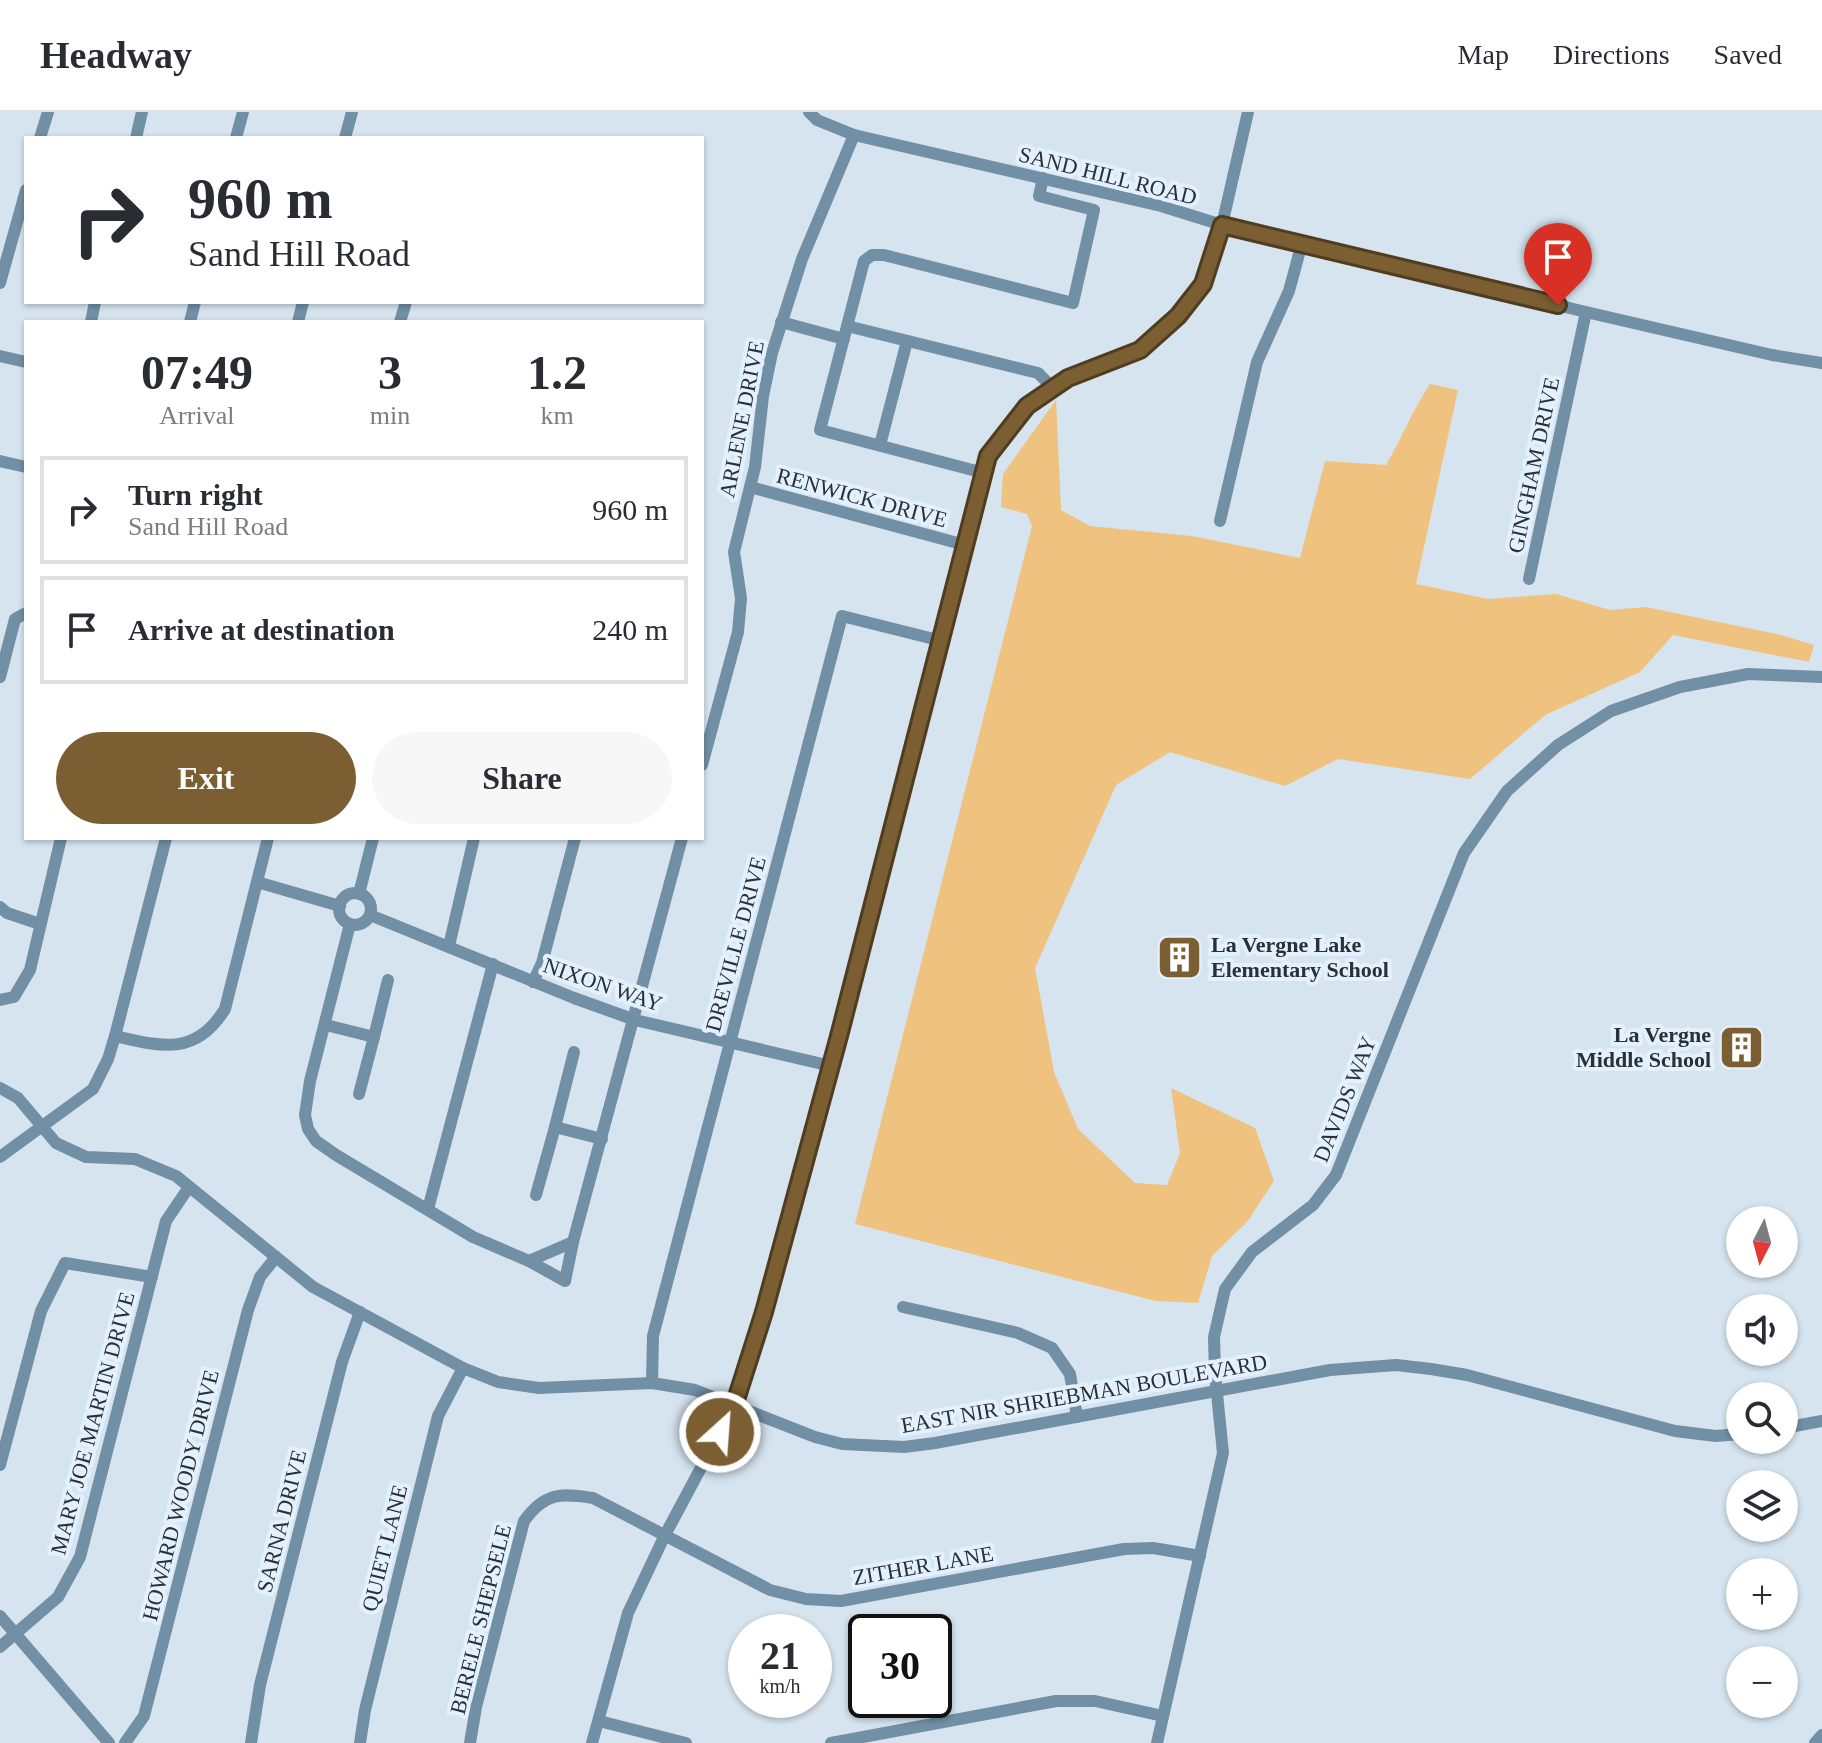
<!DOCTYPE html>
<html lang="en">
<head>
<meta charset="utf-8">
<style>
  :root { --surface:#fff; --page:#f7f7f7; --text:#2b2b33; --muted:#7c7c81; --line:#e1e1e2; --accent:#7b5e31 }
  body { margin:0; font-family:"Times New Roman",serif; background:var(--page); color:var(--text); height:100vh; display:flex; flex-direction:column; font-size:30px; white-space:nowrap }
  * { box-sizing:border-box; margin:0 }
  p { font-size:26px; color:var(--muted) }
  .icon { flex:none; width:44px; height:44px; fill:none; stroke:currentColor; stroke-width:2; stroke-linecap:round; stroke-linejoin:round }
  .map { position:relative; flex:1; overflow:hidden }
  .side { position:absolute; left:24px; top:208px; width:680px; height:520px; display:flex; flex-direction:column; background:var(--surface); border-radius:0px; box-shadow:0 2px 6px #0004 }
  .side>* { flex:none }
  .hud { position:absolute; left:24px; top:24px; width:680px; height:168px; border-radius:0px; box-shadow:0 2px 6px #0004; background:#fff; color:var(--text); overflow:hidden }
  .needle { width:52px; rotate:186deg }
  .controls { position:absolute; left:1726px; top:1094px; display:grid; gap:16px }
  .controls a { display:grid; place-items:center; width:72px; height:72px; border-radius:50%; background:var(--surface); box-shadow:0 2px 6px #0004; font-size:40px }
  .speed { position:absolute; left:728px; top:1502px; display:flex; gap:16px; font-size:40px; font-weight:700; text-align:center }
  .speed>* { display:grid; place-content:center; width:104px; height:104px; border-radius:50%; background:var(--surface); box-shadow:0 2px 6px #0004; line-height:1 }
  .speed small { font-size:20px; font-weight:400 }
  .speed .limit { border:4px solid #111; border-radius:12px; background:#fff; color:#111 }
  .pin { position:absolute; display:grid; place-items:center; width:68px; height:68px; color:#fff; margin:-82px -34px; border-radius:50% 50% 50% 0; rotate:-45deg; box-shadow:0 0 8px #0007 }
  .pin .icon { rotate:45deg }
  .me { position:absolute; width:88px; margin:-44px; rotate:26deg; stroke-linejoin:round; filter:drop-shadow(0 0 6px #0008) }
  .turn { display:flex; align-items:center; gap:28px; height:168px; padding:0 32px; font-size:36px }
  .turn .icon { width:104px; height:104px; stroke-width:2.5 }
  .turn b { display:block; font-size:56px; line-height:68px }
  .eta { display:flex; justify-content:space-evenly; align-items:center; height:136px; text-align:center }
  .eta b { font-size:48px; font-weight:800; line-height:56px }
  .cta { display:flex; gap:16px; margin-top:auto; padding:16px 32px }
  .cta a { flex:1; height:92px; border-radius:48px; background:var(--accent); color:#fff; font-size:32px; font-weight:800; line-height:92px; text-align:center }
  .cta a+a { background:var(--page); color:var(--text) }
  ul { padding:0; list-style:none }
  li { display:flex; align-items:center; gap:24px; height:108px; margin:0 16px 12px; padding:0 16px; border:4px solid var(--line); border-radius:0px }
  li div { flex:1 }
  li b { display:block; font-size:30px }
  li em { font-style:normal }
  header { display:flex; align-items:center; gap:48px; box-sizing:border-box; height:112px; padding:0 40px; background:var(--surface); border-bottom:2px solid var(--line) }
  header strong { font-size:38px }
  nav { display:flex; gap:44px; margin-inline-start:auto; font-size:28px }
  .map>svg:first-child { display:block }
</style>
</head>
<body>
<header>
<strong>Headway</strong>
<nav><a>Map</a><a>Directions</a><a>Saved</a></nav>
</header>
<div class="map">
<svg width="1822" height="1631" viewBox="0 0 1822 1631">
  <rect width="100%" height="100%" fill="#d5e4ef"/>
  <path fill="#efc27f" d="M1430 272 1458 278 1416 472 1488 487 1556 482 1610 498 1646 495 1781 523 1814 533 1809 550 1673 523 1640 560 1545 603 1470 667 1338 647 1285 674 1170 640 1116 673 1035 856 1054 960 1078 1017 1135 1071 1167 1073 1180 1041 1171 976 1255 1016 1274 1069 1247 1110 1212 1144 1198 1191 1156 1189 855 1112 1032 414 1027 402 1001 395 1003 362 1056 288 1061 398 1090 414 1192 424 1300 446 1325 349 1386 353C1402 326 1413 297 1430 272Z"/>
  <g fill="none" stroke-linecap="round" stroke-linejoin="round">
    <g stroke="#718fa5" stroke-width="12">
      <polyline points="809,0 817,8 854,23 1161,94 1222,113 1586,200 1772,243 1822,251"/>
      <polyline points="40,26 48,0"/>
      <polyline points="136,26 142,0"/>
      <polyline points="236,26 243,0"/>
      <polyline points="345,26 352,0"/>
      <polyline points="0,171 26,78"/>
      <polyline points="91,210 95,190"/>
      <polyline points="190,210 195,190"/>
      <polyline points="298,210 303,190"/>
      <polyline points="400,210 406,190"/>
      <polyline points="781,210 844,227"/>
      <polyline points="847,214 1038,261 1053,276"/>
      <polyline points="0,244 26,250"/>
      <polyline points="880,333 907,229"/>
      <polyline points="0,349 26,355"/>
      <polyline points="984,361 820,318 864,149 872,143 884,143 1073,191 1094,98 1039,84 1043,66"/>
      <polyline points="750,375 965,433"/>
      <polyline points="1220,409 1257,250 1289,179 1302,131"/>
      <polyline points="1529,467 1586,200"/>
      <polyline points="0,565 15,507 26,501"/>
      <polyline points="702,653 738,520 741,486 734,440 755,355 763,284 772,241 802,147 854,23"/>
      <polyline points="257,770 340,794"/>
      <circle cx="355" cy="797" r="16"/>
      <polyline points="359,782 373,726"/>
      <polyline points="0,795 7,801 40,812"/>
      <polyline points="370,803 574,886 635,908 831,954"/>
      <polyline points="350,812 310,969 305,1003 308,1017 316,1029 336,1043 473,1125 529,1149 565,1169 573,1130 682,726"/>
      <polyline points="449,834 474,726"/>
      <polyline points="533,870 542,851 575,726"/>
      <polyline points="0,888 14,885 30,858 61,726"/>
      <polyline points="326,913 374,925 388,868"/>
      <path d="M115 924C162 935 196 944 225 897L268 726"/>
      <polyline points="0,976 18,986 56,1031 86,1045 135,1047 176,1064 313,1175 463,1256 498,1270 539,1276 652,1271 695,1278 815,1325 842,1332 904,1335 935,1331 1330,1258 1396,1253 1431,1257 1467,1263 1675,1319 1716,1324 1740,1322"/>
      <polyline points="359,982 374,925"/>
      <polyline points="555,1015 574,940"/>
      <polyline points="0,1045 93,977 108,947 115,924 166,726"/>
      <polyline points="536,1083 555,1015 602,1027"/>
      <polyline points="428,1097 493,852"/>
      <polyline points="529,1149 573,1130"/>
      <polyline points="903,1195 1018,1221 1052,1236 1070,1262 1077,1305"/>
      <polyline points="652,1271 653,1224 842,504 942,529"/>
      <polyline points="1784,1316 1822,1309"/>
      <polyline points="0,1353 41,1199 65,1151 152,1165"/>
      <polyline points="0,1504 109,1631"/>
      <polyline points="0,1535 58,1485 80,1445 166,1109 189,1075"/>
      <polyline points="599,1609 686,1631"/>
      <polyline points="125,1631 144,1604 248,1198 260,1165 276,1145"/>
      <polyline points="251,1631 260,1573 342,1250 360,1200"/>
      <polyline points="360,1631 365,1598 438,1304 463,1256"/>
      <path d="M470 1631 476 1595 524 1409C545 1380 561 1381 593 1386L770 1478 806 1487 841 1489 1124 1437 1153 1436 1200 1444"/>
      <polyline points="592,1631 628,1501 665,1423 734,1294 764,1200 831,954 988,344 1027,294 1068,266 1140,238 1178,204 1203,172 1222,113 1248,0"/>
      <polyline points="831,1631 1056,1589 1095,1589 1163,1604"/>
      <polyline points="1157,1631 1223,1341 1215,1262 1214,1225 1225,1177 1252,1140 1313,1093 1336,1063 1464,741 1507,679 1558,633 1611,599 1680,575 1748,562 1822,565"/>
      <polyline points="1815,1631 1822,1623"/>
    </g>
  </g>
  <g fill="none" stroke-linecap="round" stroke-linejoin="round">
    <defs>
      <polyline id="route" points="720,1320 734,1294 764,1200 839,924 988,344 1027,294 1068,266 1140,238 1178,204 1203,172 1222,113 1558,193"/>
    </defs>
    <use href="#route" stroke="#503d20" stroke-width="20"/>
    <use href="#route" stroke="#7b5e31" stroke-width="14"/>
  </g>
  <defs>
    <symbol id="building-square" viewBox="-11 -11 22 22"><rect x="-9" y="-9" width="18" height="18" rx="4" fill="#7b5e31" stroke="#e2f1fd"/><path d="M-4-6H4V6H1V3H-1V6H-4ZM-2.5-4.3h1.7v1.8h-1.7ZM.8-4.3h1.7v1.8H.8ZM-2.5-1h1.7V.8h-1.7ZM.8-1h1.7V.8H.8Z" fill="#fff"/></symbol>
  </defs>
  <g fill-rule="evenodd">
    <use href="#building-square" x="1154" y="820" width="51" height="51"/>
    <use href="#building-square" x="1716" y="910" width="51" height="51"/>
  </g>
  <g text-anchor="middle" stroke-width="8" stroke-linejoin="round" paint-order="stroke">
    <g font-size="22" fill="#2a3034" stroke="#e2f1fd">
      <text transform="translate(1108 63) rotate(14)" y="8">SAND HILL ROAD</text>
      <text transform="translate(741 307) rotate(-79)" y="8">ARLENE DRIVE</text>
      <text transform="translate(1533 353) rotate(-78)" y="8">GINGHAM DRIVE</text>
      <text transform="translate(862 385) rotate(15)" y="8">RENWICK DRIVE</text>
      <text transform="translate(735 832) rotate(-75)" y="8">DREVILLE DRIVE</text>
      <text transform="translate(603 872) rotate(19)" y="8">NIXON WAY</text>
      <text transform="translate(1344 987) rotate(-68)" y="8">DAVIDS WAY</text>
      <text transform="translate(1084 1281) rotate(-10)" y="8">EAST NIR SHRIEBMAN BOULEVARD</text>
      <text transform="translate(92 1311) rotate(-75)" y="8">MARY JOE MARTIN DRIVE</text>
      <text transform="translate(180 1383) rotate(-76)" y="8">HOWARD WOODY DRIVE</text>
      <text transform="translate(281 1409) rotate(-76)" y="8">SARNA DRIVE</text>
      <text transform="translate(384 1436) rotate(-76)" y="8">QUIET LANE</text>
      <text transform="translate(923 1453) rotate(-10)" y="8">ZITHER LANE</text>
      <text transform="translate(480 1507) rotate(-76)" y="8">BERELE SHEPSELE</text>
    </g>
    <g font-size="22" font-weight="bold" fill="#2a3034" stroke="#e2f1fd" text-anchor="start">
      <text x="1211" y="840">La Vergne Lake<tspan x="1211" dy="25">Elementary School</tspan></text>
      <text x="1711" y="930" text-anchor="end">La Vergne<tspan x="1711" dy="25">Middle School</tspan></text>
    </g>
  </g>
</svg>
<div class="controls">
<a><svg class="needle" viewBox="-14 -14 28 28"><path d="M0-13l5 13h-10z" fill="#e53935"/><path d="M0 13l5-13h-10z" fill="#7c7c81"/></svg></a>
<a><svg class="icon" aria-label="sound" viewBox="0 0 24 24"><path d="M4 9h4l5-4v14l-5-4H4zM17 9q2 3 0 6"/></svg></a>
<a><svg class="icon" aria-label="search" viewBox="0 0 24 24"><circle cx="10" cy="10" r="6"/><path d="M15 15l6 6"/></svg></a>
<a><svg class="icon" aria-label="layers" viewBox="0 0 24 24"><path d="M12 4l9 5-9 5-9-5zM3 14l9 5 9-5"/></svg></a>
<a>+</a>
<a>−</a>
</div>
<div class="speed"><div>21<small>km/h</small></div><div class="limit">30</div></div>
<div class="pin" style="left:1558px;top:193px;background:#d93025"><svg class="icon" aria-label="arrive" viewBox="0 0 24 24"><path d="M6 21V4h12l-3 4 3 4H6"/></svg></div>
<svg class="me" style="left:720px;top:1320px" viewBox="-20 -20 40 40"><circle r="17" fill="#7b5e31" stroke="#fff" stroke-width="3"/><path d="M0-11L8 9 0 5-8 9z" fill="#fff"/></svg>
<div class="hud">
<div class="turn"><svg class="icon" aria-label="right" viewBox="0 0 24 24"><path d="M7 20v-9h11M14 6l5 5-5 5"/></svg><div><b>960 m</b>Sand Hill Road</div></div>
</div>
<section class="side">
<div class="eta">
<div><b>07:49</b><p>Arrival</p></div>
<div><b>3</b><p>min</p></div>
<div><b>1.2</b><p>km</p></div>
</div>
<ul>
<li><svg class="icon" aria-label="right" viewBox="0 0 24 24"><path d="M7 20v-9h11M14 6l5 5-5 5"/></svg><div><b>Turn right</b><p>Sand Hill Road</p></div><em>960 m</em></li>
<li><svg class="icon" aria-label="arrive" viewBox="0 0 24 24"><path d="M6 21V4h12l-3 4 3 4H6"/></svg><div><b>Arrive at destination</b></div><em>240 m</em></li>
</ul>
<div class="cta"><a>Exit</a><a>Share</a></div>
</section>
</div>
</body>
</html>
